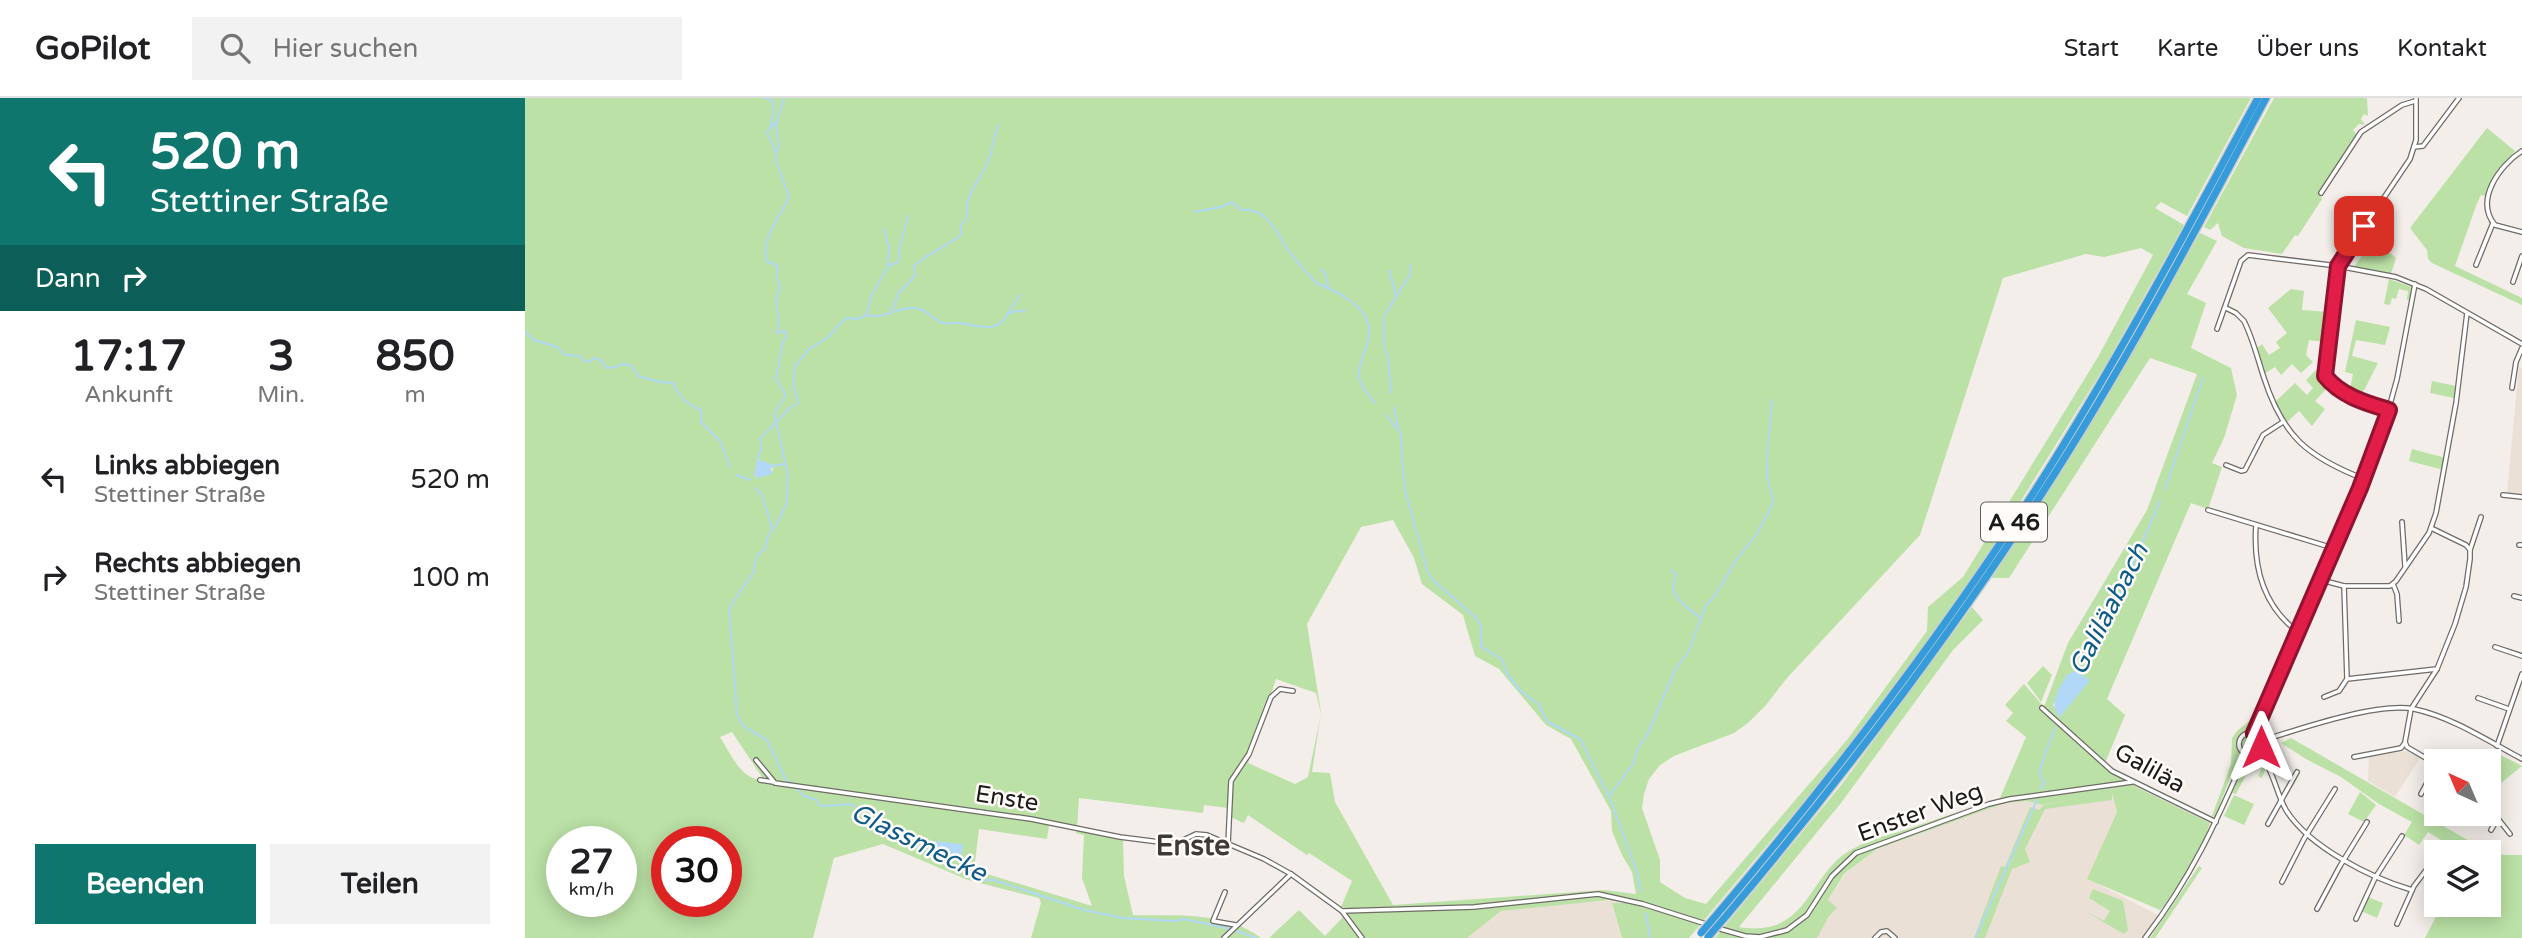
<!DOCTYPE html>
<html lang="de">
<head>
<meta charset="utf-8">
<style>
  :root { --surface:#fff; --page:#f2f2f2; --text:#202124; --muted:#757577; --line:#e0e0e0; --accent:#0f766e }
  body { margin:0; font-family:"Varela Round",sans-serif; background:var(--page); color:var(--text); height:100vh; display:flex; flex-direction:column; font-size:26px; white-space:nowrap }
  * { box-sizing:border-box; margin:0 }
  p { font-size:23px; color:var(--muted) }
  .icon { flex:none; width:38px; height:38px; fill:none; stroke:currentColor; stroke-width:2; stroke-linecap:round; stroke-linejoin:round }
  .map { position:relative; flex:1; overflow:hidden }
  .side { display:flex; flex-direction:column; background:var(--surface); width:525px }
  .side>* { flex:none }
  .banner { background:#0f766e; color:#fff; overflow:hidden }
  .needle { width:46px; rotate:316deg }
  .fabs { position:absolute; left:1899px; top:651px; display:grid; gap:14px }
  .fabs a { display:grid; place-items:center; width:77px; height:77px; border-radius:0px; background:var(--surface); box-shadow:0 4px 18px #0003; font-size:35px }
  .speed { position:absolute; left:21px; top:728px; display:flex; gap:14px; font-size:35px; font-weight:700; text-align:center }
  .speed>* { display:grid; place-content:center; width:91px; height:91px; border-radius:50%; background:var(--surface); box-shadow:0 4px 18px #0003; line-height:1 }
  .speed small { font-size:18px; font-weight:400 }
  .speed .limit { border:10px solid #d22; background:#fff; color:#111 }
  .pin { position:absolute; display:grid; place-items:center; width:60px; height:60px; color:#fff; margin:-30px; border-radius:14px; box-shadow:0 4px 10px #0006 }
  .me { position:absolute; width:77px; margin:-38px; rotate:0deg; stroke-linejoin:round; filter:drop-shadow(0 0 5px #0008) }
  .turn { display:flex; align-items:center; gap:24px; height:147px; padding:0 35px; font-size:32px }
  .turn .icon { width:91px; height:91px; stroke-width:2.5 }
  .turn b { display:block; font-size:49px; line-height:60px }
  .then { display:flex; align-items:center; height:66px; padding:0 35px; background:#0003; gap:14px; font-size:26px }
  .eta { display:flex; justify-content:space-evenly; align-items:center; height:119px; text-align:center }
  .eta b { font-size:42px; font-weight:700; line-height:49px }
  .cta { display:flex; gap:14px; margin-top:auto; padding:14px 35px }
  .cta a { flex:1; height:80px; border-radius:0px; background:var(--accent); color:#fff; font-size:28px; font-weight:700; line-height:80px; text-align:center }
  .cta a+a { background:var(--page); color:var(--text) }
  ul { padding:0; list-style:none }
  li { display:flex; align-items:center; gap:21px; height:98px; padding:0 35px }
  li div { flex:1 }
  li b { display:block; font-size:26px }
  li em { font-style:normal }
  header { display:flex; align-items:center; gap:42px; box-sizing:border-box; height:98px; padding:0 35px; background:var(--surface); border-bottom:2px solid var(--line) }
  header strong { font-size:33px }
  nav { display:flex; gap:38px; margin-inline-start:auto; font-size:24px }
  .search { width:490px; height:63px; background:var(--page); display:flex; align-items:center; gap:18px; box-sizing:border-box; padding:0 24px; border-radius:0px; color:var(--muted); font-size:26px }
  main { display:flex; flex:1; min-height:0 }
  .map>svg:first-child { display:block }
</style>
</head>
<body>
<header>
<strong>GoPilot</strong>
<div class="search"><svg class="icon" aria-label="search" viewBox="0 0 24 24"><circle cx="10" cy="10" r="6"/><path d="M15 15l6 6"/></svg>Hier suchen</div>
<nav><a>Start</a><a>Karte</a><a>Über uns</a><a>Kontakt</a></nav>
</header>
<main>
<section class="side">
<div class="banner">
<div class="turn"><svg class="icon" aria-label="left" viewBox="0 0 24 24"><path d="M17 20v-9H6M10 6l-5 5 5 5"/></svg><div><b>520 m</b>Stettiner Straße</div></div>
<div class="then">Dann<svg class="icon" aria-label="right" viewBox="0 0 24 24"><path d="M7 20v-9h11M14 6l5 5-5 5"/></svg></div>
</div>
<div class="eta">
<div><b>17:17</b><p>Ankunft</p></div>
<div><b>3</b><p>Min.</p></div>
<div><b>850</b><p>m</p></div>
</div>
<ul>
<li><svg class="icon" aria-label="left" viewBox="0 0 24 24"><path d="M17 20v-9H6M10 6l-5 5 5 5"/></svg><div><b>Links abbiegen</b><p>Stettiner Straße</p></div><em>520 m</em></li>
<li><svg class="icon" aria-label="right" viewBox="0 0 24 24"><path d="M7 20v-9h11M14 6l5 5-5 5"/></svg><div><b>Rechts abbiegen</b><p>Stettiner Straße</p></div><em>100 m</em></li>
</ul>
<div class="cta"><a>Beenden</a><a>Teilen</a></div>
</section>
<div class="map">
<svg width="1997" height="840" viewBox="0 0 1997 840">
  <rect width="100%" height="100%" fill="#f3eee9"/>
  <g fill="#eae0d5">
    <polygon points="1994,269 1997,270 1997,397 1982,395"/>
    <polygon points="1881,653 1895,660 1870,699 1843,683 1844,659"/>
    <polygon points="1587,695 1592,714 1563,781 1635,818 1619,840 1279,840 1320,776 1352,751 1480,705 1503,703 1517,707"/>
    <polygon points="1080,802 1112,807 1087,806 1097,840 942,840 976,813"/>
  </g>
  <g fill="#bbe1a6" fill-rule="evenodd">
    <path d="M0 0H1726L1662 118 1636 104 1630 110 1659 127 1581 266 1461 459 1413 530 1327 646 1164 840H1097L1087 805H1102L1083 802 976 813 942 840H838L822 815V810L816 809 827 783 784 755 782 757 723 717 719 725 703 718V710L679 707 678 715 554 700 552 731 598 740 599 778 608 817C650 818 701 813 736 840H506L516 805 514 800 443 782 358 746 309 760 288 840H0ZM1616 150 1628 157 1573 259 1438 479 1403 509 1402 533 1322 642 1181 806 1160 800 1135 784V762L1117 710 1119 696 1124 681 1135 667 1149 658 1209 635 1223 625 1241 607 1262 580 1395 437 1478 180 1561 156 1579 159ZM233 361 247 368 248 373 233 380 229 378ZM868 422 889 460 897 486 938 517 950 558 974 571 1021 627 1046 641 1086 713 1087 733 1097 757 1107 774 1111 796 1079 792 868 807 810 704 805 675 787 674 796 615 782 526 836 429ZM751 581 791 595 796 616 783 679 770 686 723 665ZM207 634 239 682C216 683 206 656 195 639ZM524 727 551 731V735L559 737 557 780 567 808 449 772 454 731 522 741ZM37 744H96V803H37ZM142 744H201V803H142Z"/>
    <polygon points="1749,0 1842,0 1843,18 1839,16 1836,21 1840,27 1834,26 1828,32 1832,37 1794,95 1797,101 1773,138 1770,137 1757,156 1719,150 1697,138 1693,125 1685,132 1679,129"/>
    <polygon points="1962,30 1990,53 1972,72 1961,98 1956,97 1952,105 1930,168 1997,200 1997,207 1907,165 1903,161 1902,152 1885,130"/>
    <polygon points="1857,130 1868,137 1861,152 1871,160 1866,176 1829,169"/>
    <path d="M1675 135 1692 143 1662 196 1681 205 1666 250 1706 270 1712 297 1699 340 1687 365 1697 369 1683 411 1666 405 1582 601 1600 617 1580 665 1611 689 1685 725 1674 757 1639 808 1635 812 1562 781 1592 714 1587 695V702L1520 711 1500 751 1505 764 1487 771 1460 840H1449L1476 768 1480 769 1505 709 1514 712 1519 707 1556 700 1517 707 1503 703 1480 705 1352 751 1319 776 1303 802 1312 810 1304 818 1292 840H1190L1317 686 1447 509 1458 522 1428 552 1316 705 1214 829C1279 840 1282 785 1318 757 1337 743 1361 738 1383 731 1413 721 1444 710 1475 700L1501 639 1481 623 1488 615 1480 607 1499 586 1519 609 1543 545 1622 412 1672 276 1625 260 1484 480H1467L1586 288ZM1542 577 1558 589 1535 618 1528 607Z"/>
    <polygon points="1864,181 1887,189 1884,202 1882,202 1883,193 1874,191 1871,201 1867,200 1865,207 1859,206"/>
    <polygon points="1766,191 1779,193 1777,212 1804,214 1799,244 1784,242 1781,257 1788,264 1776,275 1767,266 1756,277 1750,269 1739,276 1731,251 1737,246 1744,257 1755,250 1751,244 1762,235 1743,210"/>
    <polygon points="1831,222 1865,229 1860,247 1831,242 1827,258 1853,265 1835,300 1824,296 1828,276 1820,274"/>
    <polygon points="1791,272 1805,287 1790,303 1800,311 1787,328 1774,313 1761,325 1750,304 1770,285 1782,297 1788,290 1781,282"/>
    <polygon points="1907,283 1931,288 1929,300 1905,295"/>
    <polygon points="1887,351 1921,360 1919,372 1884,363"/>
    <polygon points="1756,558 1760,558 1730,628 1716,636 1712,641 1714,657 1690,719 1687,718 1706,666 1707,640 1712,633 1729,619"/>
    <polygon points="1518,568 1527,577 1516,604 1502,585"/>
    <circle cx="1725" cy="646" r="9"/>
    <polygon points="1766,640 1953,748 1950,754 1936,754 1903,734 1894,747 1879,737 1887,724 1854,706 1816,679 1781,661 1756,645"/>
    <polygon points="1964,651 1997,668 1971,689 1964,680 1964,663 1959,663"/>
    <polygon points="1727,660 1734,662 1741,670 1737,680 1733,678 1737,670 1734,668 1735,666 1727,665 1711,696 1707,695 1723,662"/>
    <polygon points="1835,694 1851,707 1839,724 1823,716"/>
    <polygon points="1709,697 1729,706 1719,727 1699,718"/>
    <polygon points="1954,750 1978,757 1997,757 1997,840 1900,840 1917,807 1964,807 1964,754 1952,754"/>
    <polygon points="1674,768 1677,770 1630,840 1625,840"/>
    <polygon points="1568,791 1598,803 1603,832 1599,836 1558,812 1579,823 1585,813 1564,800"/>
    <polygon points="1843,799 1858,805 1852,820 1836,813"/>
    <polygon points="774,812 800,838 819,818 835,840 744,840"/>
  </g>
  <g fill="#b1d8f6">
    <polygon points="232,361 246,366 247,376 233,380 229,378"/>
    <path d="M1550 573 1565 582 1535 619C1522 607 1535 589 1542 577Z"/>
    <polygon points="399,742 438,746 437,757 433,761 399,746 397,744"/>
  </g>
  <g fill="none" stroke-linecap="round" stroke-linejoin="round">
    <g stroke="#b1d8f6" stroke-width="2">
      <polyline points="241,0 249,4 246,28 242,35 251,54"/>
      <path d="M259 0 251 27 254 47 250 60 264 99C256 118 233 143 243 164L251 167 253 170 251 177 255 188 251 202 254 223 252 235 258 233 262 235 257 247 251 281 261 297 249 315 263 377 262 404 252 426 243 438 240 451 232 457 228 475 204 510 212 617 218 628 242 642 261 682 266 686"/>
      <polyline points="245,31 253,22"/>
      <path d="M669 114 696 109 707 104 716 112C746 108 754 144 771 162 778 170 785 180 793 186 795 187 801 189 803 190 815 195 835 207 841 220 851 242 833 259 834 277 835 288 843 297 850 305"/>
      <polyline points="359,130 364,150 363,166"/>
      <polyline points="796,171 800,175 803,188"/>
      <polyline points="864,172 871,197"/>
      <path d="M365 212 369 209 373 196 390 178 389 168C403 155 421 149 436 137V127L442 119C439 95 455 84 463 64 468 52 468 38 474 27"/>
      <polyline points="484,214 495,197"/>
      <polyline points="341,217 348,194 364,167 372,165 375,161 374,152 383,118"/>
      <path d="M0 234 9 242 32 249 40 257 55 258 58 262 65 264 68 260 76 262 81 270 92 269 96 266 106 267 113 278 135 284 148 285C156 301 160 305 176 312V324L195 343 205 369"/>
      <polyline points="866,295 863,260 859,247 859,218 886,175 885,167"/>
      <polyline points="869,310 873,329"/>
      <polyline points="861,317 876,336 877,364 880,392 903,475 908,482 952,521 956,529 956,549 977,561 982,576 995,592 1014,607 1023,624 1055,641 1084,698 1112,774 1116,793"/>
      <path d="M233 360 236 350 235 341 265 310 273 305 268 285 270 268 284 251 302 240 321 220 333 221 341 217C358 222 372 209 389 210 403 211 409 223 418 225 421 227 430 224 434 225 452 227 474 237 483 215L500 212"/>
      <polyline points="247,368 259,366"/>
      <polyline points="211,377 225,382"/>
      <polyline points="231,390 237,397 247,430"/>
      <polyline points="1640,391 1678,280"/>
      <path d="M1147 472 1151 477C1150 481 1148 485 1148 489 1148 500 1167 514 1176 520"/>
      <polyline points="1552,574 1562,547 1574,532 1581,515 1597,492 1635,403"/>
      <polyline points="270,689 279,698 292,702 294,707 301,708 326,706 372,738 458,782 469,782 559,812 598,820 650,823 659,821 710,832 731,840"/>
      <polyline points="1516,691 1519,685 1514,673 1530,630"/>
      <polyline points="1084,698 1108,666 1113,650 1122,637 1151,570 1163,555 1181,507 1189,499 1212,461 1231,437 1244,414 1248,402 1242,379 1242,361 1247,302"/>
      <polyline points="1121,815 1125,840"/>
      <polyline points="1450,840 1512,702"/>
    </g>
    <defs>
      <g id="street">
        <polyline points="1889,49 1898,48 1934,0"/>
        <path d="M1997 53C1975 67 1949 102 1970 127L1997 134"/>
        <polyline points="1796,95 1836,34 1877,7 1890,3"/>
        <polyline points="1951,167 1968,125"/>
        <polyline points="1988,184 1997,158"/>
        <path d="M1701 210 1711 215 1719 223C1728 241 1733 262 1739 280 1758 339 1783 359 1839 381"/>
        <polyline points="1692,231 1716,163 1723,157 1813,168 1871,179 1901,191 1997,246"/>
        <polyline points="1987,290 1991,264 1997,250"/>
        <path d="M1864 312C1843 305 1802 297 1800 271L1813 168 1885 61 1891 42V0"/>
        <polyline points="1701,367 1716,373 1720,372 1738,337 1758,324"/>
        <polyline points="1978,397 1997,399"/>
        <polyline points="1683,412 1808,450"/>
        <polyline points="1877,424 1880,468"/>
        <path d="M1731 427C1728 469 1738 508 1773 534"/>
        <polyline points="1906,430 1941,447 1945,452 1945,461 1941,489 1930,526 1912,571 1886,611 1880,644 1882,649 1911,666"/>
        <polyline points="1994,447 1997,447"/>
        <polyline points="1945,452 1956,419"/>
        <polyline points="1796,482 1819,488 1865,488 1871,483 1904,435 1911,415 1931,305 1942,215"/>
        <polyline points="1868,486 1872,496 1874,523"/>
        <polyline points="1819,488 1822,581 1912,571"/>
        <polyline points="1989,498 1997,500"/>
        <polyline points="1970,549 1997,558"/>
        <polyline points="1799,599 1814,593 1822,581"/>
        <polyline points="1953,600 1984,611"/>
        <polyline points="1517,610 1587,673 1691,724"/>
        <circle cx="1725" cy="646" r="11"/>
        <polyline points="1729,635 1856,339 1872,281 1890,186"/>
        <path d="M1736 643C1774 631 1852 604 1889 611 1927 619 1963 643 1997 661"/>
        <polyline points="1972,648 1997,576"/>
        <path d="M1733 655C1749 671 1750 693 1761 712 1784 749 1846 780 1887 792"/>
        <polyline points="1829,659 1876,650 1879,646"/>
        <polyline points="231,662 250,685 506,721 595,739 650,746 671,736 682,737 739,761 766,776 817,813 837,840"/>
        <polyline points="235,682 248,684"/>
        <polyline points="1896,696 1911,668"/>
        <polyline points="1964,709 1985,736"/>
        <polyline points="1743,726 1772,674"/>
        <polyline points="1966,732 1973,720"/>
        <polyline points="703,746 706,683 724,656 746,599 755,591 768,593"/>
        <polyline points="1757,784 1779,741 1810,691"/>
        <polyline points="700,794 688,823 711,827"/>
        <polyline points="1792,811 1815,768 1842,724"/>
        <polyline points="817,813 949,809 1073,796 1118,806 1181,826"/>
        <polyline points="1831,821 1850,780 1877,738"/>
        <polyline points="1872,826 1889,788 1911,759"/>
        <polyline points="1192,830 1220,838 1235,839 1262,832 1282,817 1307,778 1331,755 1464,706 1485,701 1607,684"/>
        <polyline points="699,840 766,776"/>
        <polyline points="1350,840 1356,834 1362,833 1370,840"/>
        <path d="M1620 840C1666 780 1691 725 1721 656"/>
      </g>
      <g id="highway">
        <path d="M1194 814C1308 679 1415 540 1511 391 1591 265 1662 132 1733 0"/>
        <path d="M1202 817C1315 683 1421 544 1516 397 1599 269 1670 134 1741 0"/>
      </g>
    </defs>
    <use href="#street" stroke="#6f6b67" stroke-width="6"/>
    <use href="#highway" stroke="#cdcdcc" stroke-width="10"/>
    <use href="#street" stroke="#fff" stroke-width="3.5"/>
    <use href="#highway" stroke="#359bdb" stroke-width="7"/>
    <defs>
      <g id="highway-bridge">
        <polyline points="1176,835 1194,814"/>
        <polyline points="1183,839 1202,817"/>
      </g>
    </defs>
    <use href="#highway-bridge" stroke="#cdcdcc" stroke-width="10" stroke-linecap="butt"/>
    <use href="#highway-bridge" stroke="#359bdb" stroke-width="7"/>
  </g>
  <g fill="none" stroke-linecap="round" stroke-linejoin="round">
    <defs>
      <path id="route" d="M1736 649 1735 640 1729 635 1835 390 1864 312C1841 305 1816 298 1800 278L1813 168 1839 128"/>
    </defs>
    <use href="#route" stroke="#92132f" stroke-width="18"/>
    <use href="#route" stroke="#e11d48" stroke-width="12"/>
  </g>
  <g text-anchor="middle" stroke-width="5" stroke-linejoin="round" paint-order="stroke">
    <rect fill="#fffcf9" stroke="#605e5c" stroke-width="2" x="1456" y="404.5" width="66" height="39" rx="5"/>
    <g font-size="23" font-weight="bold" fill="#1c1b19">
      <text x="1489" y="432">A 46</text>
    </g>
    <g font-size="24" fill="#1c1b19" stroke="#fffcf9">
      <text transform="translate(1625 670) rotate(29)" y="8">Galiläa</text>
      <text transform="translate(482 700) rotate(9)" y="8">Enste</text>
      <text transform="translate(1395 714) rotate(-20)" y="8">Enster Weg</text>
    </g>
    <g font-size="26" font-style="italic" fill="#0e5c8a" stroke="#fffcf9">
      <text transform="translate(1583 511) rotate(-63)" y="9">Galiläabach</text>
      <text transform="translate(394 744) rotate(26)" y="9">Glassmecke</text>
    </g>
    <g font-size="28" font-weight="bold" fill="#3e3b37" stroke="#fffcf9">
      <text x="668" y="757">Enste</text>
    </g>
  </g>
</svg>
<div class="fabs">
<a><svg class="needle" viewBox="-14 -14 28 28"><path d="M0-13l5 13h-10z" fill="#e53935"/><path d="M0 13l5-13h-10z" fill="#757577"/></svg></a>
<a><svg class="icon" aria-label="layers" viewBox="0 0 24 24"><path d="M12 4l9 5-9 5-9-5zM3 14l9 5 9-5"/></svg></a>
</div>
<div class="speed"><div>27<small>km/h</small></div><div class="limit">30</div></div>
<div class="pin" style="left:1839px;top:128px;background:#d93025"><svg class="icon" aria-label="arrive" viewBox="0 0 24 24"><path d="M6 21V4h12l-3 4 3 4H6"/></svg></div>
<svg class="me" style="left:1736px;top:649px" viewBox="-20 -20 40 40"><path d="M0-17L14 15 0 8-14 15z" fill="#e11d48" stroke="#fff" stroke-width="4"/></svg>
</div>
</main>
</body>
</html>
